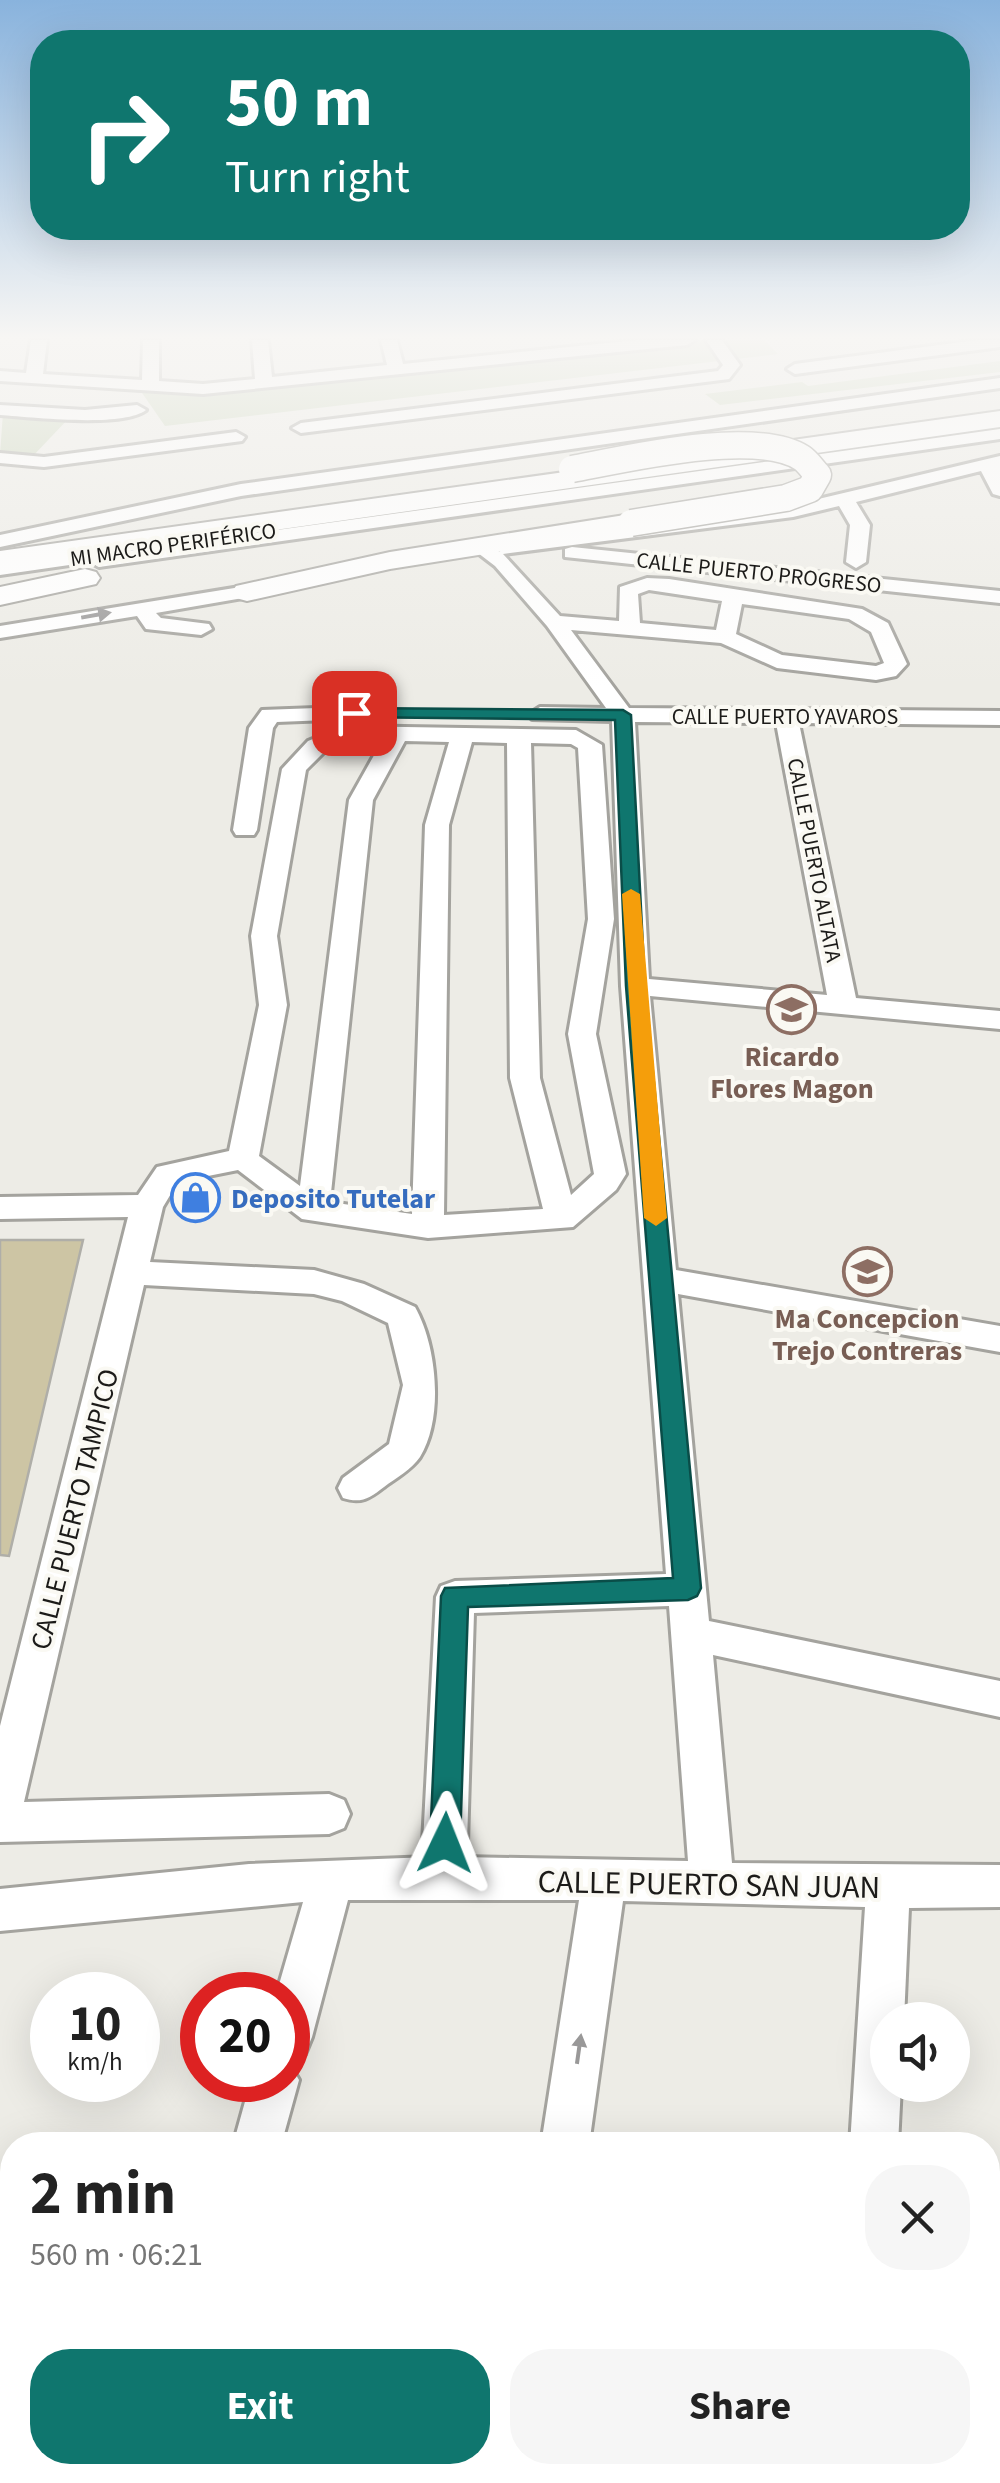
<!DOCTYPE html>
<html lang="en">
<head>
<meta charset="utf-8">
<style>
  :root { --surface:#fff; --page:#f6f6f6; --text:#222; --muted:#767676; --accent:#0f766e }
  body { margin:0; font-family:"Source Sans 3",sans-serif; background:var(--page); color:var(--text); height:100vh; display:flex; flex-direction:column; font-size:38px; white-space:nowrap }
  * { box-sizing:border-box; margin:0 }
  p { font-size:32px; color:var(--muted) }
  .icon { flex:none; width:55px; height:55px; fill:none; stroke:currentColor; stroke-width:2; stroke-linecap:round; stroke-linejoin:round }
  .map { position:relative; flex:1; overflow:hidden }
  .drawer { position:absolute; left:0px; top:2132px; width:1000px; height:352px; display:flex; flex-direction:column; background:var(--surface); border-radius:40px 40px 0 0; box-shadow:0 10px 40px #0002 }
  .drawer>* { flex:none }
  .guide { position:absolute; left:30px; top:30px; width:940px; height:210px; border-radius:40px; box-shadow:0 10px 40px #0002; background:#0f766e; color:#fff; overflow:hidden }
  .controls { position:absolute; left:870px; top:2002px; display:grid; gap:20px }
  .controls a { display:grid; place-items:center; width:100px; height:100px; border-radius:50%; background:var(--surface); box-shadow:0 10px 40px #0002; font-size:50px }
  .speed { position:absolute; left:30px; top:1972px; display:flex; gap:20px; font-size:50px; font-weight:700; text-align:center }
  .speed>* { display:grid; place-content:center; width:130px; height:130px; border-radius:50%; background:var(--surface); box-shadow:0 10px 40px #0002; line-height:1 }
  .speed small { font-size:25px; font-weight:400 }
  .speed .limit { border:15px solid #d22; background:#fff; color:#111 }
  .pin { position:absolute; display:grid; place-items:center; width:85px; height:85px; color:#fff; margin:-42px; border-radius:20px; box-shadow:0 5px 15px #0006 }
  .me { position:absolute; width:110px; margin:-55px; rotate:2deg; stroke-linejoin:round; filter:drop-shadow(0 0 8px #0008) }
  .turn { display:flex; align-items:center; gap:35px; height:210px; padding:0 30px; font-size:45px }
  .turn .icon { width:130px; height:130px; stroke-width:2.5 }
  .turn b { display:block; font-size:70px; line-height:85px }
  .round { display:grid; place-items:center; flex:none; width:105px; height:105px; border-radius:40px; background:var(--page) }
  .overview { display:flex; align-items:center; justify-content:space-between; height:170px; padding:0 30px }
  h1 { font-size:60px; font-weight:700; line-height:75px }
  .button { display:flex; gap:20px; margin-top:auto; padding:20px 30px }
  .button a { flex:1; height:115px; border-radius:40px; background:var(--accent); color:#fff; font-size:40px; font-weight:700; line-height:115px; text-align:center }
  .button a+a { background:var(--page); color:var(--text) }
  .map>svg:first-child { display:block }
</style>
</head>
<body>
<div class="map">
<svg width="1000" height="2483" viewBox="0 0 1000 2483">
  <rect width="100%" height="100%" fill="#edece6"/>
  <g fill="#c9d4b9">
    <polygon points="713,340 764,340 778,354 165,426 140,390 204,392"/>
    <polygon points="1000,361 1000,372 720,405 705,394 802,382 808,386"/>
    <polygon points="3,413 69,418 32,457 0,454"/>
  </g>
  <polygon fill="#cdc5a4" stroke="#afaea8" stroke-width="2.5" points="0,1240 83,1240 9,1556 0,1555"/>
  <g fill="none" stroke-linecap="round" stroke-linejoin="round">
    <defs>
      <g id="minor">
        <polygon points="31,340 47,340 43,374 142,380 143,340 159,340 159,381 203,384 255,379 252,340 268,340 272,377 387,365 381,340 397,340 403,364 637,340 695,340 687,345 203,394 0,381 0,371 26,373"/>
        <polygon points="706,340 722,340 740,365 729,379 301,433 292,428 301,423 718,371 723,365"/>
        <polygon points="977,340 1000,340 1000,347 795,374 787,369 795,364"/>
        <polygon points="1000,378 1000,388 241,496 0,547 0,535 241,484"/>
        <path d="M0 405 85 410 137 405 146 410C122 428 32 417 0 415Z"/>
        <polygon points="1000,429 1000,439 99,567 90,562 0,575 0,563 119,546 128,551"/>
        <polygon points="236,432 245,437 242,441 44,467 0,463 0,453 44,457"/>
        <path d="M1000 456V496L993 494 981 471 856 502 870 525 866 562 856 568 846 562 850 525 839 506 793 517 503 554 560 616 619 621 620 587 647 578 669 579 862 609 888 623 907 664 896 676 876 680 777 668 721 643 571 630 629 708 1000 711V725L799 723 856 998 1000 1011V1029L650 996 676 1270 1000 1326V1352L678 1294 709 1621 1000 1681V1717L713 1655 732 1863 1000 1865V1907L909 1908 904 2020H888V2085H901L898 2145H850L865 1907 623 1901 589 2145H541L579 1900H348L312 2037 305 2054 288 2061V1995H276L303 1902 0 1931V1889L249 1864 430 1857 423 1843 436 1597 441 1586 455 1581 666 1574 621 986 612 721 532 719 529 714 540 707 606 708 547 626 495 566 478 553 488 547 500 552 501 545 508 543 793 505ZM649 590 722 601 716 630 640 623 638 594ZM742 604 849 619 871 632 884 663 876 666 782 655 736 634ZM635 722 776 723 827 995 649 979ZM669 1606 688 1861 460 1857 467 1843 474 1613Z"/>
        <polygon points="572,547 1000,591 1000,603 565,557 565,549"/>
        <polygon points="277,581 287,587 284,591 156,613 161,618 209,624 212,629 201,635 146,629 137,616 0,638 0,626"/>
        <polygon points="371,706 379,708 382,713 379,718 277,722 273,728 257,830 254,835 236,835 233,830 249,728 262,710"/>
        <path d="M345 726 576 730 602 745 614 919 596 1034 626 1174 616 1190 573 1227 428 1238 302 1219 238 1170 178 1182 163 1207 150 1262 314 1270 364 1284 415 1307C437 1346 444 1418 420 1457 412 1469 396 1478 384 1487 370 1498 361 1504 343 1498L338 1488 343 1478 389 1444 403 1385 388 1323 342 1301 314 1294 144 1285 24 1802 329 1794 344 1800 350 1814 344 1828 329 1834 0 1842V1726L128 1217 0 1219V1197L138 1195 157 1167 229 1151 259 1005 251 936 282 769 308 741ZM345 740 382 741 349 800 300 1186 259 1156 287 1005 277 936 306 770 325 751ZM405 741 449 742 425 825 412 1214 330 1202 373 800ZM472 742 507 743 510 1078 543 1209 444 1215 449 825ZM531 743 571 744 578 748 588 919 568 1034 594 1174 571 1195 540 1078Z"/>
        <polygon points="288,2061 299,2080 281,2145 233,2145 251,2080 288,2080"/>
        <polygon points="138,2472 193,2472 191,2483 135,2483"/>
        <polygon points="489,2472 544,2472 543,2483 487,2483"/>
        <polygon points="828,2472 882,2472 883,2483 827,2483"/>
      </g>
      <g id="highway">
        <polygon points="1000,411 1000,427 0,569 0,551"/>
        <polygon points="631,514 641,517 645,523 641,529 390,569 247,601 236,598 232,592 236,586 390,552"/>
        <polygon points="85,569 96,572 100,578 96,584 0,605 0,587"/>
      </g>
    </defs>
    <use href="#minor" stroke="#a4a39e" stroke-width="6"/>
    <use href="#highway" stroke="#a4a39e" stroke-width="4"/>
    <use href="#minor" fill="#fff" fill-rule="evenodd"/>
    <use href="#highway" fill="#fff" fill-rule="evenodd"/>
    <defs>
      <path id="highway-bridge" d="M572 469C625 459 755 428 802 458 808 462 813 470 818 475L810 489 786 498 631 523"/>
    </defs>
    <use href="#highway-bridge" stroke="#a4a39e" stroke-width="29" stroke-linecap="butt"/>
    <use href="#highway-bridge" stroke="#fff" stroke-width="26"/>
  </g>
  <defs><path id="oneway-solid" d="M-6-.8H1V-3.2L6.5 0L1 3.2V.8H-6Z" transform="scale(2.5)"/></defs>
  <g fill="#999898">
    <use href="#oneway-solid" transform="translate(96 615) rotate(-10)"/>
    <use href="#oneway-solid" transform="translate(579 2049) rotate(-82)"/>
  </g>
  <linearGradient id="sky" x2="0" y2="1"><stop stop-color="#89b3dd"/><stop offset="0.49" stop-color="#f7f6f4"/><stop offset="1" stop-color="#f7f6f4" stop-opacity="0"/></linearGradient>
  <rect width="1000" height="688" fill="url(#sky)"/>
  <polygon fill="#0f766e" stroke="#0a4d48" stroke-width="2.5" points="354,708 623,710 631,715 645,986 701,1588 697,1596 688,1600 468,1607 460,1843 456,1853 445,1857 434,1853 430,1843 441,1596 445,1588 673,1578 626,986 615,720 348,717 346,713"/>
  <polygon fill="#f59e0b" points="631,889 640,894 667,1218 656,1226 644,1218 622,894"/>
  <defs>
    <symbol id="school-ring" viewBox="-11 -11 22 22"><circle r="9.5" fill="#faf9f3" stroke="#8d6e63" stroke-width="1.5"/><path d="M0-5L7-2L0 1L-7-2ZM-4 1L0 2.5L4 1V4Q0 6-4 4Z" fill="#8d6e63"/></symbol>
    <symbol id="shop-ring" viewBox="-11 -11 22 22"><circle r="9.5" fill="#faf9f3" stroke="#3f7fe0" stroke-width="1.5"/><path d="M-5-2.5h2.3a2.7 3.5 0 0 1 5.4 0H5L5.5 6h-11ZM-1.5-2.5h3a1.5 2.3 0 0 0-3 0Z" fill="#3f7fe0"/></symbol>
  </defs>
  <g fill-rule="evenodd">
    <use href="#school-ring" x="764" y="982" width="55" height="55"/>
    <use href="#shop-ring" x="168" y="1170" width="55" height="55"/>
    <use href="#school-ring" x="840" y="1244" width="55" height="55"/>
  </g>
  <g text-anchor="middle" stroke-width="8" stroke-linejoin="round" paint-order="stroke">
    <g font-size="22" fill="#1c1b19" stroke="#faf9f3">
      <text transform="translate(173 544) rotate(-8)" y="8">MI MACRO PERIFÉRICO</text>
      <text transform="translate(759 572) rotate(6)" y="8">CALLE PUERTO PROGRESO</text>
      <text x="785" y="724">CALLE PUERTO YAVAROS</text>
      <text transform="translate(815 860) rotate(79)" y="8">CALLE PUERTO ALTATA</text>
    </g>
    <g font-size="28" font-weight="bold" fill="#785e54" stroke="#faf9f3">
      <text x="792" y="1066">Ricardo<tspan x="792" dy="32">Flores Magon</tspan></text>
      <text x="867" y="1328">Ma Concepcion<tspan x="867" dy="32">Trejo Contreras</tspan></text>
    </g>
    <g font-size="28" font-weight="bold" fill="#366cbe" stroke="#faf9f3" text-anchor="start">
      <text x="231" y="1208">Deposito Tutelar</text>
    </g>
    <g font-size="28" fill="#1c1b19" stroke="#faf9f3">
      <text transform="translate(74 1509) rotate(-76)" y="10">CALLE PUERTO TAMPICO</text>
    </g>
    <g font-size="32" fill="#1c1b19" stroke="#faf9f3">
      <text transform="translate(709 1884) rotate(1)" y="11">CALLE PUERTO SAN JUAN</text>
    </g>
  </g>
</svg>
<div class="controls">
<a><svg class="icon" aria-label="sound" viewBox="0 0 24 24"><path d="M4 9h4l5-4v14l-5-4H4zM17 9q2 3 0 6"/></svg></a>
</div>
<div class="speed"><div>10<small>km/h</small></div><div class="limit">20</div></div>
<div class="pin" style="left:354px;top:713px;background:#d93025"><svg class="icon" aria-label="arrive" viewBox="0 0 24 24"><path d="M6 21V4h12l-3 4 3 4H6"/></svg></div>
<svg class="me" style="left:445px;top:1843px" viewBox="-20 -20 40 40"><path d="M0-17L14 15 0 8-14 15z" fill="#0f766e" stroke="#fff" stroke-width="4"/></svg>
<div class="guide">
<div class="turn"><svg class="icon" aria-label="right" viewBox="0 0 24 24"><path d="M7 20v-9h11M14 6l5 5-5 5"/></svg><div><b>50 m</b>Turn right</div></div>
</div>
<section class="drawer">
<div class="overview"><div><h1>2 min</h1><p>560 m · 06:21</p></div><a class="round"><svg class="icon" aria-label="close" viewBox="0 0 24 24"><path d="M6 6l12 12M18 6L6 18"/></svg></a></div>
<div class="button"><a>Exit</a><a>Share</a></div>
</section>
</div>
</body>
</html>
